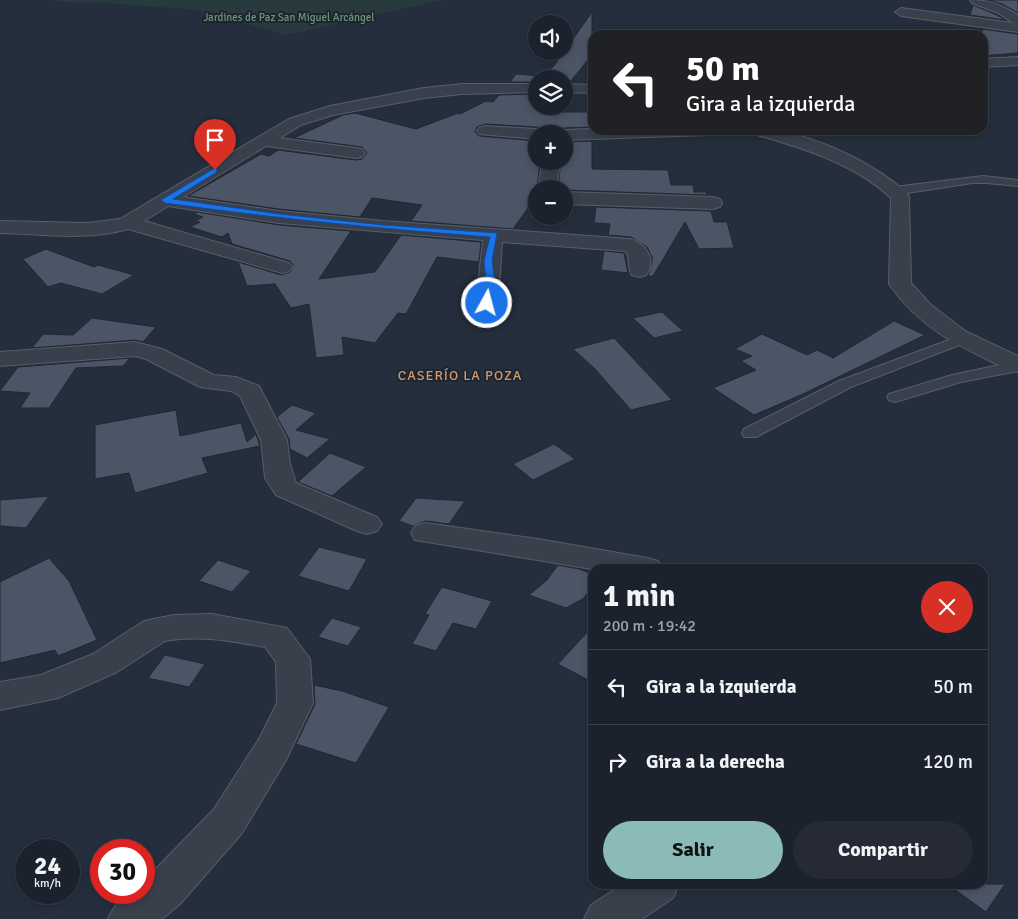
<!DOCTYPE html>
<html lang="es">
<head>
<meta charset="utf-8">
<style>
  :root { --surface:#1c222d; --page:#252a35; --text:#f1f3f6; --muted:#a0a4aa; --line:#3a3f49; --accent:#8bbbb9 }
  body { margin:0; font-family:Signika,sans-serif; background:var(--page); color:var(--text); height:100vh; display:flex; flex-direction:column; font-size:19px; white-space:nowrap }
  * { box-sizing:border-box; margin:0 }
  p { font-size:16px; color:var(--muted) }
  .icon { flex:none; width:28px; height:28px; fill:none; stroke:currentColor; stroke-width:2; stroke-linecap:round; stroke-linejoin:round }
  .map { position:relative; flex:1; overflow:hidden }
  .details { position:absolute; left:588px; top:564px; width:400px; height:325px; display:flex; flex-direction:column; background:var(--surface); border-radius:15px; box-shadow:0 2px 8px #0003,0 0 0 1px var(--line) }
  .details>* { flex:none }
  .hud { position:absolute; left:588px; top:30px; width:400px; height:105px; border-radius:15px; box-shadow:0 2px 8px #0003,0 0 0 1px var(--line); background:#202124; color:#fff; overflow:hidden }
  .fabs { position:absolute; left:528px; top:15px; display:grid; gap:10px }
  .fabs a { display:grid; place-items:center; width:45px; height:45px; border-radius:50%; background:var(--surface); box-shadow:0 2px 8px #0003,0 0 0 1px var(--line); font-size:25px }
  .speed { position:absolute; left:15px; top:839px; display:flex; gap:10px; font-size:25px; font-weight:700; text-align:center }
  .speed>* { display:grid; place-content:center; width:65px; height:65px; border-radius:50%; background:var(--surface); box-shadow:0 2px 8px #0003,0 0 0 1px var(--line); line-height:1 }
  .speed small { font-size:12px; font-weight:400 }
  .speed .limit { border:8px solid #d22; background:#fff; color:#111 }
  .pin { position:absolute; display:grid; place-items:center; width:42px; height:42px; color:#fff; margin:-51px -21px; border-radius:50% 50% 50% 0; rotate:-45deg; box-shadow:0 0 5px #0007 }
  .pin .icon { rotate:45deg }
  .me { position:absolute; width:55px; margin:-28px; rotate:7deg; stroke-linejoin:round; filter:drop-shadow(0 0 4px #0008) }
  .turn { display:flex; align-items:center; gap:18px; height:105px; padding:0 15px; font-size:22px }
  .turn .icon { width:65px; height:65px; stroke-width:2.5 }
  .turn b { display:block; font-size:35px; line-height:42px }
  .round { display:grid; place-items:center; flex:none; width:52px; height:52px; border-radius:26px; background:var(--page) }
  .headline { display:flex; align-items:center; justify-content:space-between; height:85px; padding:0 15px }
  h1 { font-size:30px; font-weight:800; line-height:38px }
  .primary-button { display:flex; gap:10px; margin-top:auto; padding:10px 15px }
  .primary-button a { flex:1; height:58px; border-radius:30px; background:var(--accent); color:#111; font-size:20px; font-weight:800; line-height:58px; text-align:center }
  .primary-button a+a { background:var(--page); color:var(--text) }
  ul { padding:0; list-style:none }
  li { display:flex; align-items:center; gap:15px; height:75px; padding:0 15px; border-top:1px solid var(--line) }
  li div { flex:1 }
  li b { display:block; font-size:19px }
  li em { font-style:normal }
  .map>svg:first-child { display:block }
</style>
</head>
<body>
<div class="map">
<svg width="1018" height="919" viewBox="0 0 1018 919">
  <rect width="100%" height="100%" fill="#252e3c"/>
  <polygon fill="#273a3d" points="51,0 442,0 286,35 197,10 106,3 63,2"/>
  <g fill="#4b5565" stroke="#202733">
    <polygon points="988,0 1018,0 1018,13 1002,4"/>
    <polygon points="973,5 997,15 1005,20 970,15"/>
    <polygon points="592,12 592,55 570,82 564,82 564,79 536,79 536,82 510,82 516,74 541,76 554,66"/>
    <polygon points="967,27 1018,34 1018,53 982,56 982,29"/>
    <polygon points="536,94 536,106 550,106 545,112 592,112 592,127 564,128 555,134 546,134 542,128 536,127 485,124 477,127 475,132 479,136 536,141 536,161 564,161 564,142 592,141 592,169 668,170 671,185 693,185 694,192 706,192 707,195 564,190 558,189 560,168 556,163 544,163 539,169 536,197 513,229 411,221 422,205 372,198 360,217 279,209 188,196 261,154 269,156 278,150 356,160 362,159 367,153 362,147 294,138 343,115 355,113 416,129 458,113 460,114 486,101 493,102 499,95"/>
    <polygon points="596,207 711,211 714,222 727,222 734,248 699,249 685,222 653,276 648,276 652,263 652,257 647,247 631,237 608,235 610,224 594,223"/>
    <polygon points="197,212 279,225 351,231 319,279 375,272 401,235 481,242 479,262 437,257 406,314 398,313 375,343 342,337 344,355 316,358 309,304 291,308 275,284 247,286 238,262 281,275 290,272 294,266 290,261 232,244 228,233 222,237 190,227 200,222 195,221 203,217 194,214"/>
    <polygon points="46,249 94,267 98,265 134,275 102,294 61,283 48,287 23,259"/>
    <polygon points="604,251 624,253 628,273 601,270"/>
    <polygon points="662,312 683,331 654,338 633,318"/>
    <polygon points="92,318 156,327 143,342 135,340 32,348 43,334 73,335"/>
    <polygon points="894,321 925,335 801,395 754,415 713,388 756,370 741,361 752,356 735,349 762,334 807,355 817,350 833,358"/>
    <polygon points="614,338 672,400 631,410 595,369 573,349"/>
    <polygon points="130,358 123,366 76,368 49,408 20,408 30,393 0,391 18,367"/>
    <polygon points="292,405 316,413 296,430 330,439 307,458 290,449 289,439 277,417"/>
    <polygon points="176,410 180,436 241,423 247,442 256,434 260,446 202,458 208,473 135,493 129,473 95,479 95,425"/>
    <polygon points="554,444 575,459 533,480 513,464"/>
    <polygon points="330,453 366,467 332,496 298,482"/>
    <polygon points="49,496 26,528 0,526 0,500"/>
    <polygon points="416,498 465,501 449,524 426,521 413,526 399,521"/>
    <polygon points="319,547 367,559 349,591 298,576"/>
    <polygon points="49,558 69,581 97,640 58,656 55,650 0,663 0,582"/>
    <polygon points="218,560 251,571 232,592 199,581"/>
    <polygon points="558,565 579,569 592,574 592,587 584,598 566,608 529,595 547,580"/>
    <polygon points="442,587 492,601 476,629 453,623 436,651 412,644 429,615 425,614"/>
    <polygon points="332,618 361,627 348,646 318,637"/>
    <polygon points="592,627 592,682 558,664"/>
    <polygon points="165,655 205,664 189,687 148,678"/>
    <polygon points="314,685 342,691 389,707 356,763 296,744 315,704"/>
    <polygon points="947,884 1005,884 986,912"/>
  </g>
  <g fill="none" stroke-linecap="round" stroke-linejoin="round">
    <defs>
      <g id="lane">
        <polygon points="983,176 1018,180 1018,186 987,183 972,183 894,195 888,191 894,187"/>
        <polygon points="962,335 967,336 969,339 967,342 851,387 756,437 744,437 742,433 744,429 839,381"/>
        <polygon points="1018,361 1018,371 961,382 895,402 889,400 887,397 889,394 952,375"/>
      </g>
      <g id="street">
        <path d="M970 0C989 0 1002 5 1018 15V32L901 16 895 12 901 8 1013 23 998 13 972 3Z"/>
        <polygon points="1018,57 1018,65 982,67 982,59"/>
        <path d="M462 84H536V92L462 94 424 98 333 115 301 125 280 138 356 148 362 149 365 153 362 157 356 158 266 146 183 197 279 211 383 221 630 239C646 243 657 260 646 275L639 277 632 275C626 268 632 257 625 251L502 242 498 303 495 308 487 310 479 308 476 303 483 240 279 223 168 206 144 221 289 263 293 267 289 271 282 273 128 229C87 241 41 234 0 233V221L88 223 120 219 289 119 330 106 424 88Z"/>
        <polygon points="564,84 592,85 592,93 564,92"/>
        <polygon points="485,126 536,129 542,130 544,134 536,134 536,139 479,134 477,131 479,128"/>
        <polygon points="592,129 592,130 715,130 713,133 707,135 564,140 564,134 557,134 564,130"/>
        <path d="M749 130C757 130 767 129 776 130 822 139 872 162 907 193L909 197 911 283 930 304 965 331 1018 356V372L1009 370C961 347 921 330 889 284L891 198C852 162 801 148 751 133Z"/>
        <polygon points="550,164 556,165 559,169 556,189 538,189 541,169 544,165"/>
        <polygon points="564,192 713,197 720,199 722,203 720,207 713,209 564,204"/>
        <polygon points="135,342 162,349 214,375 236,377 259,386 287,440 290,464 296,483 377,517 382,524 377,531 367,534 357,531 276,495 265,478 261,440 240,396 231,391 200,387 146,359 135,356 0,366 0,352"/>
        <polygon points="426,523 544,540 647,558 658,561 662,569 592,569 415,540 411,533 415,526"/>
        <path d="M212 614 287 628 310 659 313 703 286 760 242 833 180 904 162 919H108C117 901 123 892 144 892V881L214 809 259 739 277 703 276 662 265 647C231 641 199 635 165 641L117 672 58 698 0 710V682L41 675 93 654 144 621 174 615Z"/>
        <polygon points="623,884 679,884 673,898 642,919 584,919 591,905"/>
      </g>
    </defs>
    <use href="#lane" stroke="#575e6a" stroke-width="2"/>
    <use href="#street" stroke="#575e6a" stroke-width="2"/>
    <use href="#lane" fill="#39404c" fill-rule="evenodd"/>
    <use href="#street" fill="#39404c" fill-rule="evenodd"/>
  </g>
  <path fill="#1a73e8" stroke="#114b97" d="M215 168 217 169V172L173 199 279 214 383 225 497 233 492 261 495 281 491 303 487 306 482 303 486 281 484 261 490 237C381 229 273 218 165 203L161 200Z"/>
  <g text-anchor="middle" stroke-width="4" stroke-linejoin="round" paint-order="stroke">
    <g font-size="11" fill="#6d9778" stroke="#1e2531">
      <text x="289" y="21">Jardines de Paz San Miguel Arcángel</text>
    </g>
    <g font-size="14" letter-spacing="1" fill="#ce9869" stroke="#1e2531">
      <text x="460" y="380">CASERÍO LA POZA</text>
    </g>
  </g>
</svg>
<div class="fabs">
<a><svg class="icon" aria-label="sound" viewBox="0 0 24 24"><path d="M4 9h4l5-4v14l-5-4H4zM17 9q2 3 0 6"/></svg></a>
<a><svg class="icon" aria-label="layers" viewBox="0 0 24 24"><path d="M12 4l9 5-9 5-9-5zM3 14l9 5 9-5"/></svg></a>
<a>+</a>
<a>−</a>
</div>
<div class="speed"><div>24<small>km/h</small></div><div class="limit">30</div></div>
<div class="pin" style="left:215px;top:170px;background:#d93025"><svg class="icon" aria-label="arrive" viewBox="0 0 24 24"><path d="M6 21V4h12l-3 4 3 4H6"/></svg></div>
<svg class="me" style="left:487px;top:303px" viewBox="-20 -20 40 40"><circle r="17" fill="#1a73e8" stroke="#fff" stroke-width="3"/><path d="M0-11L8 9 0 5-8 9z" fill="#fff"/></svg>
<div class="hud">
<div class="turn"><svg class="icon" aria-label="left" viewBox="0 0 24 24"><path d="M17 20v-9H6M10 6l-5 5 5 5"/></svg><div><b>50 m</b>Gira a la izquierda</div></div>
</div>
<section class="details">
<div class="headline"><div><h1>1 min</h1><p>200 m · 19:42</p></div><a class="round" style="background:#d93025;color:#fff"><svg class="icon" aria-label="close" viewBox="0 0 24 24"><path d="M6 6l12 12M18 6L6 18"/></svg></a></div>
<ul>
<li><svg class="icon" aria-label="left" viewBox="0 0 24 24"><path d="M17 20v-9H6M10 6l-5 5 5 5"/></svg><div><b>Gira a la izquierda</b></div><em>50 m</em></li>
<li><svg class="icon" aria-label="right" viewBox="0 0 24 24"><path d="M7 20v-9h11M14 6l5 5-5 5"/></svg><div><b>Gira a la derecha</b></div><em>120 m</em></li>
</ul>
<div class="primary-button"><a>Salir</a><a>Compartir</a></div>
</section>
</div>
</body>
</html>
